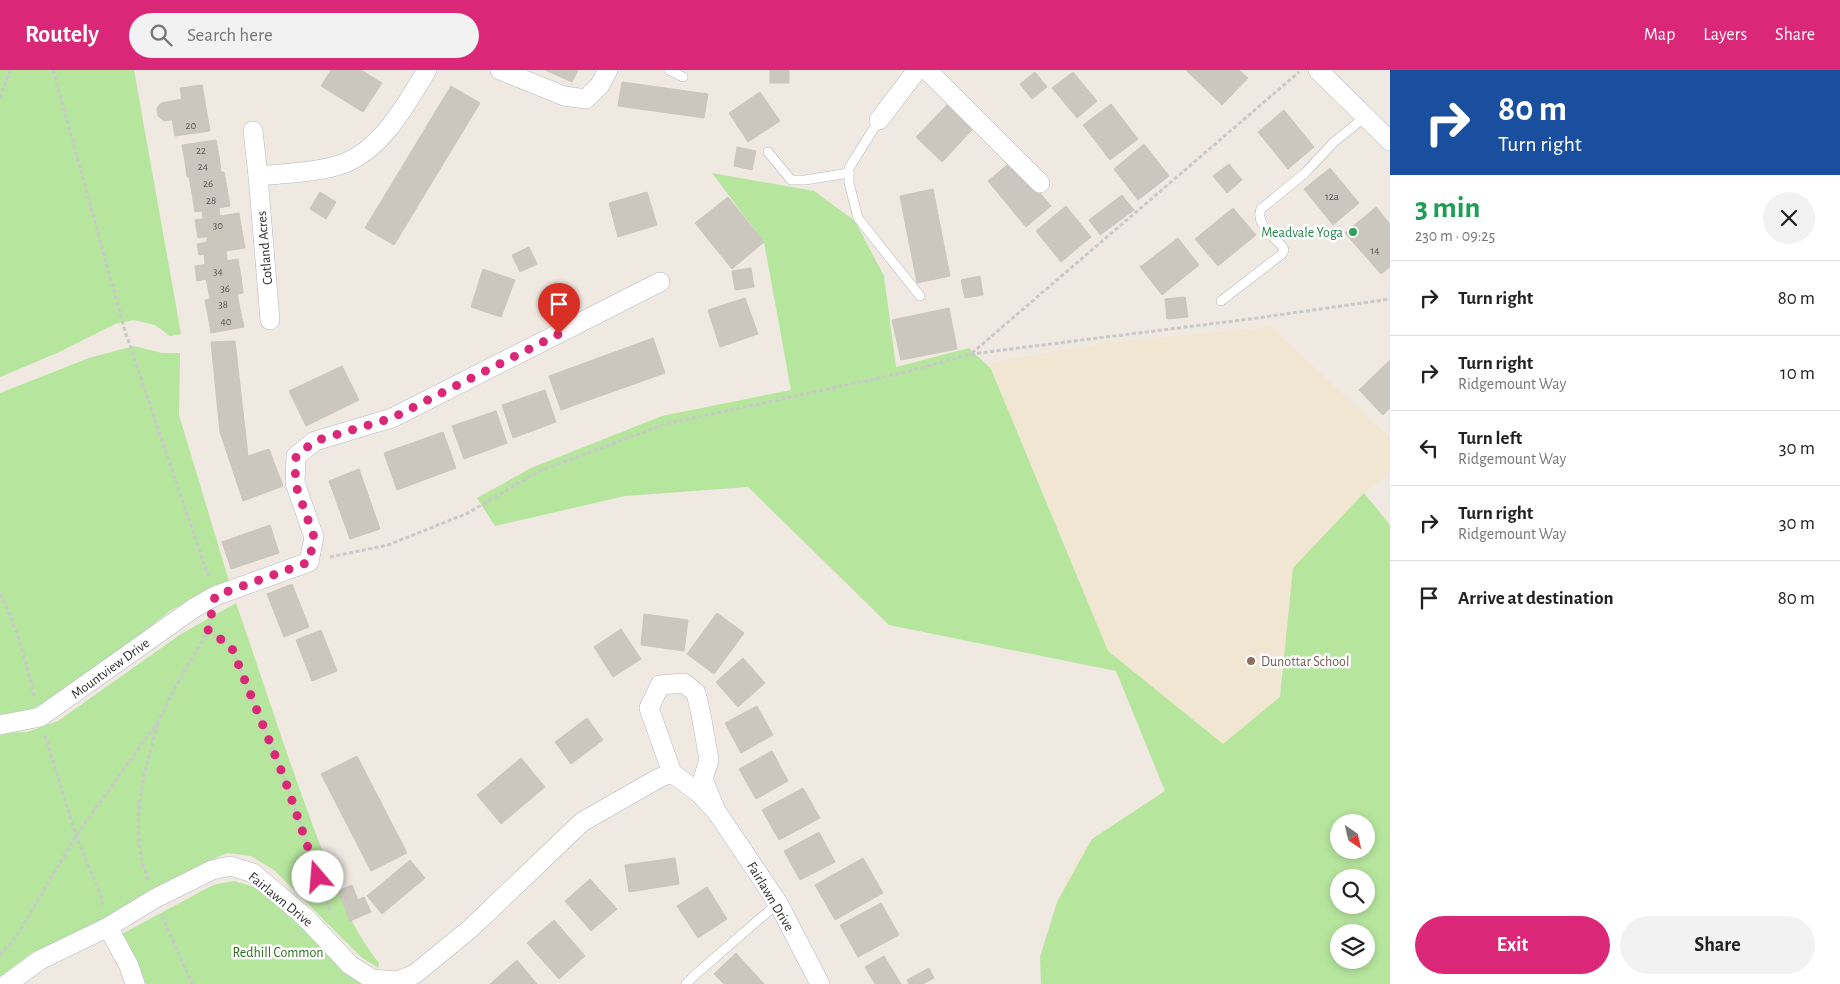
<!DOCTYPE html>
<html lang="en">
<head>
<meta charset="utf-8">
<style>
  :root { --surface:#fff; --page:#f2f2f2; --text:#222; --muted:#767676; --line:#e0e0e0; --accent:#db2777 }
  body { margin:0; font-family:"Alegreya Sans",sans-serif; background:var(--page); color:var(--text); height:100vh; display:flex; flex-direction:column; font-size:19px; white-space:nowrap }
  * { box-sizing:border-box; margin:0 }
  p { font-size:16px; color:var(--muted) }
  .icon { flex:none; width:28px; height:28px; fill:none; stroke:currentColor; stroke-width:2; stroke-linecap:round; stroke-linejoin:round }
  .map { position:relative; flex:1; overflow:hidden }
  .sheet { display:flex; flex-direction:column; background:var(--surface); width:450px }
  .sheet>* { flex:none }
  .banner { background:#1a4fa0; color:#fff; overflow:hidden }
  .needle { width:32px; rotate:146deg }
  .controls { position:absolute; left:1330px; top:744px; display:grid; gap:10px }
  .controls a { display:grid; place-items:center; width:45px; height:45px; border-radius:50%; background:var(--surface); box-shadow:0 2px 8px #0003; font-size:25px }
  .pin { position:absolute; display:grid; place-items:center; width:42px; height:42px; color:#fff; margin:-51px -21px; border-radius:50% 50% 50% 0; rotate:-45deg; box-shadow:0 0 5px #0007 }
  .pin .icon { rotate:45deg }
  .me { position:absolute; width:55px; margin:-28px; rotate:342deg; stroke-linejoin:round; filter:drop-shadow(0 0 4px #0008) }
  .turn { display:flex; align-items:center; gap:18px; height:105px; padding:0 25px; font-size:22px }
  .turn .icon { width:65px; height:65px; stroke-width:2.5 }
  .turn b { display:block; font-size:35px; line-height:42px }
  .round { display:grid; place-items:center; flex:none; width:52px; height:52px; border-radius:26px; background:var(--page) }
  .headline { display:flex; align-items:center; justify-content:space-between; height:85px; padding:0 25px }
  h1 { font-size:30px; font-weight:700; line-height:38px; color:#1e9e55 }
  .cta { display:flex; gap:10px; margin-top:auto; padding:10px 25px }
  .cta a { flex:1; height:58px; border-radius:30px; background:var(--accent); color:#fff; font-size:20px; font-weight:700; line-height:58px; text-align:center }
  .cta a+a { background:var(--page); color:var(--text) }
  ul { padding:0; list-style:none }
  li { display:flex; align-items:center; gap:15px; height:75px; padding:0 25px; border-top:1px solid var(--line) }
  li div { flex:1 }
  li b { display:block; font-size:19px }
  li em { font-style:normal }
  header { display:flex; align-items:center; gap:30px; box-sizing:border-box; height:70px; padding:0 25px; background:var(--accent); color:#fff }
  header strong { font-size:24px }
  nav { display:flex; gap:28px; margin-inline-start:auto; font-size:18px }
  .search { width:350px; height:45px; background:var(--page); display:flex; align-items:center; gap:12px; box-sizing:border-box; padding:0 18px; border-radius:28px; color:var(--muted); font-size:19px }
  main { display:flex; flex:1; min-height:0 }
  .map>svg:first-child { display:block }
</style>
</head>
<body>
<header>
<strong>Routely</strong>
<div class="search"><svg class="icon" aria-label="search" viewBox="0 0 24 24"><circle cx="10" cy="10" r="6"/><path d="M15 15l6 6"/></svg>Search here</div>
<nav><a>Map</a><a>Layers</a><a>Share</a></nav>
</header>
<main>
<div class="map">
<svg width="1390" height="914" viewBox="0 0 1390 914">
  <rect width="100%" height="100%" fill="#efe9e1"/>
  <path fill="#f0e6d1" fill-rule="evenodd" d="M1271 257 1390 368V403L1364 423 1390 455V914L1040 887 1060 825 1075 792 1092 769 1165 720 989 293 1103 273ZM1339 752H1366V780H1339ZM1339 808H1366V835H1339ZM1339 862H1366V890H1339Z"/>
  <g fill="#b6e59e" fill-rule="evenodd">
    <polygon points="0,0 134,0 181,264 170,266 155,255 134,250 115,254 57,283 0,307"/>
    <path d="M712 103 814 121 855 151 884 206 896 297 969 278 991 299 1108 581 1223 674 1280 627 1293 498 1364 423 1390 455V914H1041L1040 887 1057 832 1092 769 1165 721 1116 601 889 555 748 417 625 426 495 456 477 428 531 398 662 346 791 320 764 172ZM1339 752H1366V780H1339ZM1339 808H1366V835H1339ZM1339 862H1366V890H1339Z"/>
    <polygon points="134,276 162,283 180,283 179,345 229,511 171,540 126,576 57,626 32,639 8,644 0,644 0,323 89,288"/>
    <path d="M236 533C263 611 288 690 317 767 335 813 348 854 379 893L378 898 361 887 274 800 251 786 227 783 198 796 100 853 33 882 0 907V663L27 662 58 651 181 564Z"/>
    <polygon points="234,811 258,818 278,835 344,900 365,914 146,914 140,898 122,864 213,815"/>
  </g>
  <g fill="#cbc7bf" stroke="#cbc5ba">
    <polygon points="331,0 361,0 382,13 363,42 321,16"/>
    <polygon points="545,0 578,0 572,12"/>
    <rect x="770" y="0" width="19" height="13"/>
    <polygon points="1186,0 1239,0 1248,8 1222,35"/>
    <polygon points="1035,2 1047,17 1032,29 1020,14"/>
    <polygon points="1073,2 1097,31 1077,48 1052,18"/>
    <polygon points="622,12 708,24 704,48 618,36"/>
    <polygon points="202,15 207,44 164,51 158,46 157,38 161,33 182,29 180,18"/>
    <polygon points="451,16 480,33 394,175 365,158"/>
    <polygon points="760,22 780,51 748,72 729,43"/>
    <polygon points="1111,34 1138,69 1110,90 1083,55"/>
    <polygon points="947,35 972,60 942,92 916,67"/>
    <polygon points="1284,40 1314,77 1288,99 1258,62"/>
    <polygon points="207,44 210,61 175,66 172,49"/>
    <polygon points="216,70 219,86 185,91 182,75"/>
    <polygon points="1144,74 1169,106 1138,130 1114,99"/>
    <polygon points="737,77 756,81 752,100 734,96"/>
    <polygon points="219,86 221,102 187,107 185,91"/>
    <polygon points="1013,90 1051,136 1026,157 988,111"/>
    <polygon points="1229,94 1242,110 1227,123 1213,106"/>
    <polygon points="1330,98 1359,133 1333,155 1304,119"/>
    <polygon points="224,102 227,118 192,124 189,107"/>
    <polygon points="227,118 230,136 195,142 192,124"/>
    <polygon points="933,119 950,206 917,213 900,126"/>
    <polygon points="320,122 336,132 326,149 310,139"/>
    <polygon points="647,122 657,155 618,167 609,133"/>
    <polygon points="1122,125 1134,140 1100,165 1089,150"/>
    <polygon points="728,127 764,172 732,199 695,153"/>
    <polygon points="1066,136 1091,167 1061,192 1036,161"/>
    <polygon points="1376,137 1390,154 1390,197 1381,204 1345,163"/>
    <polygon points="219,138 220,146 203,148 202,141"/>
    <polygon points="1233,138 1256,165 1218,196 1195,169"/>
    <polygon points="239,143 242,161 198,168 195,150"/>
    <polygon points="242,161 245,178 199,185 197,174 207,172 207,167"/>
    <polygon points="1178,168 1199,195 1162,225 1140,197"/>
    <polygon points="529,177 537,194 520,202 512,185"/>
    <polygon points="226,181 227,190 205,194 204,184"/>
    <polygon points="238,189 241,207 207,213 206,209 197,211 195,196"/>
    <polygon points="751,198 754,217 735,220 732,201"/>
    <polygon points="483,199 515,210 501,247 471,237"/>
    <polygon points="980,206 983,225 965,228 961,210"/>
    <polygon points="241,207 243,223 210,229 207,213"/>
    <polygon points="237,223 240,239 208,245 205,230"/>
    <polygon points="1185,227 1188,247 1167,249 1165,229"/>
    <polygon points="745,228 758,264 720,277 708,240"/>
    <polygon points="949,238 957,279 901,290 892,250"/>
    <polygon points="240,239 244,257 211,263 208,245"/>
    <polygon points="653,268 665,303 561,340 549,306"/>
    <polygon points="235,271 248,386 269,379 283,416 243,431 220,362 211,272"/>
    <polygon points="1390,290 1390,338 1383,345 1359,320"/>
    <polygon points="342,296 359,330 306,356 289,321"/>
    <polygon points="545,320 556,352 513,368 502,335"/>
    <polygon points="496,341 507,373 464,389 452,356"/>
    <polygon points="443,362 456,398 397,420 384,383"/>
    <polygon points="359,399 380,459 350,469 329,411"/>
    <polygon points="270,455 279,483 231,499 222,472"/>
    <polygon points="292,514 309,557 284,567 267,524"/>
    <polygon points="717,543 744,563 714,604 687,584"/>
    <polygon points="644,544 688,550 684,581 641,575"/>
    <polygon points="621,559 641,589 613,607 594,577"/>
    <polygon points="321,560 337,601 312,611 296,570"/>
    <polygon points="743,588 765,613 738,637 716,612"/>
    <polygon points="757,636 773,665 741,683 725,653"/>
    <polygon points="587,648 603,670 571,694 555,672"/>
    <polygon points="772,681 788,711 756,729 739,699"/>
    <polygon points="357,686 407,783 371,801 321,704"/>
    <polygon points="521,688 545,717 501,754 477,725"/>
    <polygon points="803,718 820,748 779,770 762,740"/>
    <polygon points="819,762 835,792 800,810 784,781"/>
    <polygon points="675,788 679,814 629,822 625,795"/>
    <polygon points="863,788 883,823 835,850 815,815"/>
    <polygon points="410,790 425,808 382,844 367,826"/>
    <polygon points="590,809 617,839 591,861 565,831"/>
    <polygon points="352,815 358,830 364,827 371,842 350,851 338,821"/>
    <polygon points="707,817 727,849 698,868 677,836"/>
    <polygon points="881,833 899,865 858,887 840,855"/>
    <polygon points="554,850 585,886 559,909 527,873"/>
    <polygon points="736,883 764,914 724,914 714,904"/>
    <polygon points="884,886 901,914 875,914 865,897"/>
    <polygon points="517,890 537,914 490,914"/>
    <polygon points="929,898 934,908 923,914 909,914 907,910"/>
  </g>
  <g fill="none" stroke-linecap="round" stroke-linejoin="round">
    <defs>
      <g id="lane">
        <polyline points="669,0 683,7"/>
        <polyline points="879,50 849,98 849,113 858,148 920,226"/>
        <polyline points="768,82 791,110 805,110 849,103"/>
        <polyline points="546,228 559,264"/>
        <path d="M1221 231 1282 184 1284 180 1282 176C1273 166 1255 153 1261 139L1305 103 1334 72 1365 47"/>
        <polyline points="686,914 696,904 778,833"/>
      </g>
      <g id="street">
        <polyline points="500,0 564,26 586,29 600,15 608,0"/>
        <polyline points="927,0 1040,113"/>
        <polyline points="1318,0 1390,71"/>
        <polyline points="879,50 917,0"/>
        <polyline points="253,61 258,106"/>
        <path d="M270 250 258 106C286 103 318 103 345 93 383 78 407 33 427 0"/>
        <polyline points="0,655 40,647 194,538 215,526 309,492 314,467 295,413 296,386 315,371 392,348 660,212"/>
        <polyline points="716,741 703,709 709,690 701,644 696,623 684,613 660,615 649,638 672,703 699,723 716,741 778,833 820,914"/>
        <polyline points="108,857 129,896 135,914"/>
        <polyline points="7,914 40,890 108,857 154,829 212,800 230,796 253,803 306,848 350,895 372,909 397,911 415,904 471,858 582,752 659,708 672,703"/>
      </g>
    </defs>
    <use href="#lane" stroke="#b4b7c1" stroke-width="10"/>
    <use href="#street" stroke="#b4b7c1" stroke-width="20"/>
    <g stroke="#c9c9c9" stroke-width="3" stroke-dasharray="4 2.5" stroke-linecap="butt">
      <polyline points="53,0 125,261 208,506"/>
      <polyline points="0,28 10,0"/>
      <polyline points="972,283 1299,2"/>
      <polyline points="330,487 388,475 468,443 537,402 665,354 898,304 971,284 1250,249 1390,229"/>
      <path d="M0 524C17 557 26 590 34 626"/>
      <polyline points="208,561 231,576 285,710 331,843"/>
      <polyline points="45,665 76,766 101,826 103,837"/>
      <path d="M148 810C128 755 143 707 158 653"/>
      <polyline points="162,846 192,914"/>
      <polyline points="0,885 18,864 76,766 159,650 176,616 208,561 210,553"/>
    </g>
    <use href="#lane" stroke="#fff" stroke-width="9"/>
    <use href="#street" stroke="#fff" stroke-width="19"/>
  </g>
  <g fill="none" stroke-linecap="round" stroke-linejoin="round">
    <polyline stroke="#db2777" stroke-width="9" stroke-dasharray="0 16.2" points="318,807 285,710 231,576 208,561 215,526 309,492 314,467 295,413 296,386 315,371 392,348 559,264"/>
  </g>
  <circle fill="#2e9e5b" stroke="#fff" stroke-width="2" cx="1353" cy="162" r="5"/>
  <circle fill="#8d6e63" stroke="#fff" stroke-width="2" cx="1251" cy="591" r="5"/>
  <g text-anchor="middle" stroke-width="5" stroke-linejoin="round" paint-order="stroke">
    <g font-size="11" fill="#555452">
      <text x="191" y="59">20</text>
      <text x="201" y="84">22</text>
      <text x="203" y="100">24</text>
      <text x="208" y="117">26</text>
      <text x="1332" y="130">12a</text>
      <text x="211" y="134">28</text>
      <text x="218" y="159">30</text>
      <text x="1375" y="184">14</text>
      <text x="218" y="205">34</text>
      <text x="225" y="222">36</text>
      <text x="223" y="238">38</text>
      <text x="226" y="255">40</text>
    </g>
    <g font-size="14" fill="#27864d" stroke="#fff" text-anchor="end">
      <text x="1343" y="167">Meadvale Yoga</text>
    </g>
    <g font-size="14" fill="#2e2e2e" stroke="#fff">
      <text transform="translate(264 178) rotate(-95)" y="5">Cotland Acres</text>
      <text transform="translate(110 598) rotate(-36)" y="5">Mountview Drive</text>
      <text transform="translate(771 826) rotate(59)" y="5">Fairlawn Drive</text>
      <text transform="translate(281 829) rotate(39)" y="5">Fairlawn Drive</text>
    </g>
    <g font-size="14" fill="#785e54" stroke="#fff" text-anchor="start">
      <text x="1261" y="596">Dunottar School</text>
    </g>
    <g font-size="14" fill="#2c6e1b" stroke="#fff">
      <text x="278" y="887">Redhill Common</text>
    </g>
  </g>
</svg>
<div class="controls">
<a><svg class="needle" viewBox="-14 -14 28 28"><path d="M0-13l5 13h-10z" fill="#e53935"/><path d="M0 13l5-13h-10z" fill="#767676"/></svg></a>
<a><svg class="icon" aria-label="search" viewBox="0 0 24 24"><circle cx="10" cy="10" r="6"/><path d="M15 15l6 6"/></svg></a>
<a><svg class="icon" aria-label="layers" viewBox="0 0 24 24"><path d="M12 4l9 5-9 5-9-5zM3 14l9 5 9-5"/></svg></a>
</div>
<div class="pin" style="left:559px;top:264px;background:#d93025"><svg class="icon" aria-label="arrive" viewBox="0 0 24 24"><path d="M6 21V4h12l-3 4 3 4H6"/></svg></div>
<svg class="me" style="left:318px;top:807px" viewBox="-20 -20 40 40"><circle r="19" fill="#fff"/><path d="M0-13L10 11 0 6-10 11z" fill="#db2777"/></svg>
</div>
<section class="sheet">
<div class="banner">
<div class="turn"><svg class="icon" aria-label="right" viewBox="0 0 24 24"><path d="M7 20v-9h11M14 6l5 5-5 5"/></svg><div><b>80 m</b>Turn right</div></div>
</div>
<div class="headline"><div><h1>3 min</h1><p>230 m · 09:25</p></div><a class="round"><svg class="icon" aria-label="close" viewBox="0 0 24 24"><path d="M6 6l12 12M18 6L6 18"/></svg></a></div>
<ul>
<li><svg class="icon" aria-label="right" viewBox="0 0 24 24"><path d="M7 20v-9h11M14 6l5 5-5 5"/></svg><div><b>Turn right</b></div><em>80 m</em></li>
<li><svg class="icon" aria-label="right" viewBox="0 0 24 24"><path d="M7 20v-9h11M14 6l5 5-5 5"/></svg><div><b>Turn right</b><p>Ridgemount Way</p></div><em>10 m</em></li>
<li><svg class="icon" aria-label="left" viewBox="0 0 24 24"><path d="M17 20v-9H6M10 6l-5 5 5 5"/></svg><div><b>Turn left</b><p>Ridgemount Way</p></div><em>30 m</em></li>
<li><svg class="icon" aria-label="right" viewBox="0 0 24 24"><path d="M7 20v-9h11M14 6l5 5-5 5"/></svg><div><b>Turn right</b><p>Ridgemount Way</p></div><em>30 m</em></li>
<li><svg class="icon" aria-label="arrive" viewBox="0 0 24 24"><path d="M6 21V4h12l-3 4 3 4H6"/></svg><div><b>Arrive at destination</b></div><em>80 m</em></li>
</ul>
<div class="cta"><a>Exit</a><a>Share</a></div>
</section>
</main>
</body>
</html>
